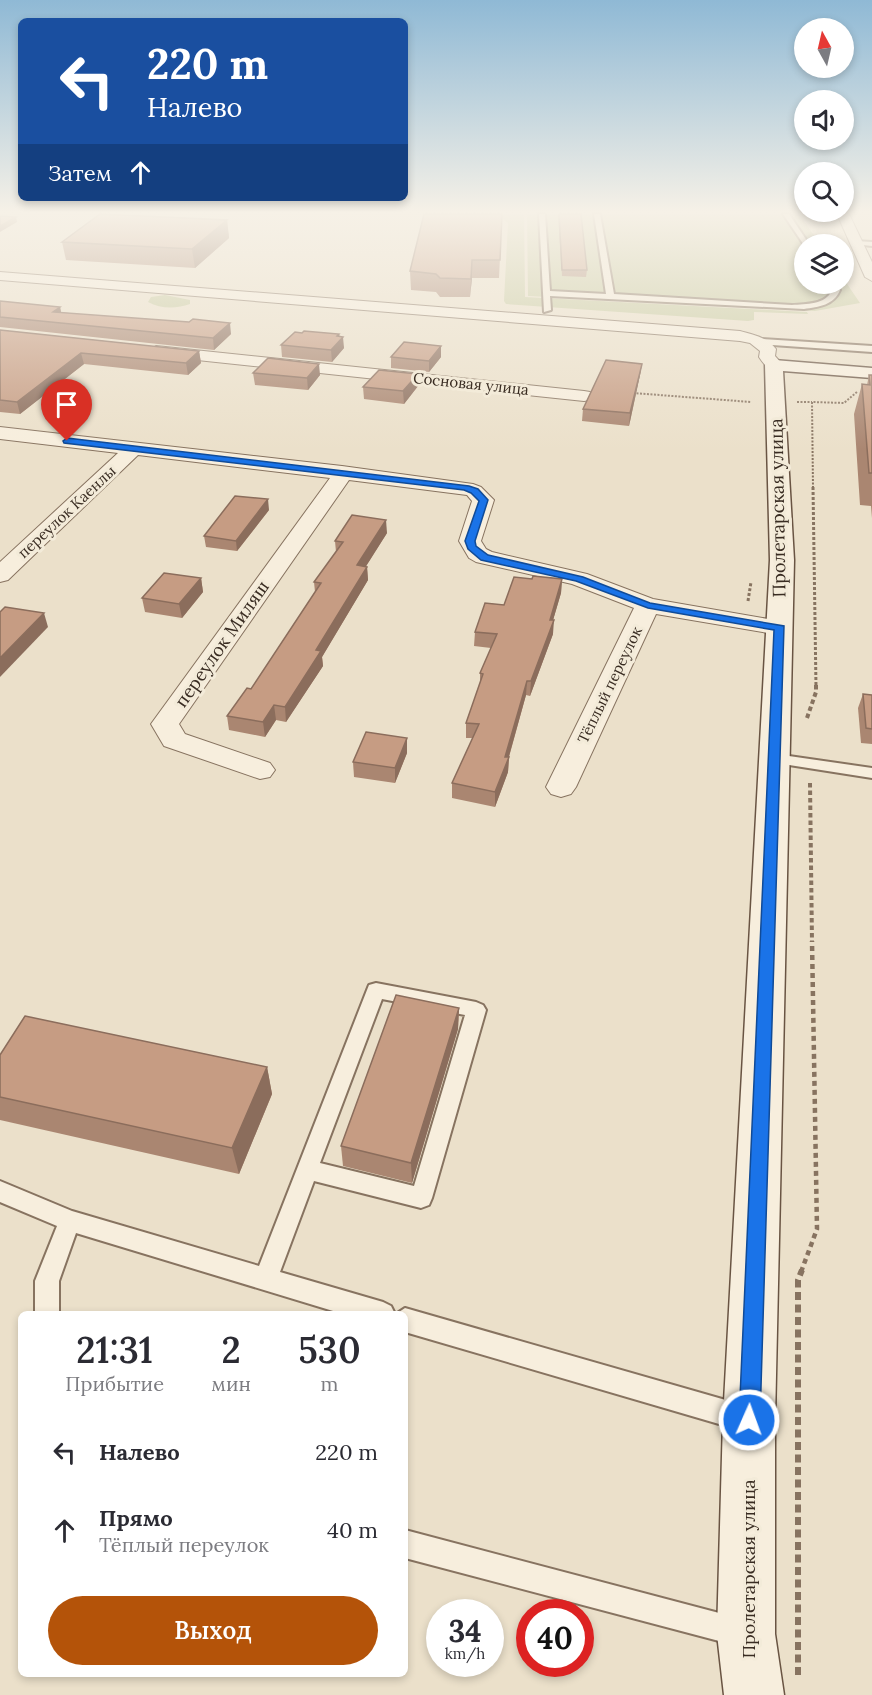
<!DOCTYPE html>
<html lang="ru">
<head>
<meta charset="utf-8">
<style>
  :root { --surface:#fff; --page:#f7f7f7; --text:#2b2b33; --muted:#7c7c81; --accent:#b45309 }
  body { margin:0; font-family:Lora,serif; background:var(--page); color:var(--text); height:100vh; display:flex; flex-direction:column; font-size:22px; white-space:nowrap }
  * { box-sizing:border-box; margin:0 }
  p { font-size:20px; color:var(--muted) }
  .icon { flex:none; width:33px; height:33px; fill:none; stroke:currentColor; stroke-width:2; stroke-linecap:round; stroke-linejoin:round }
  .map { position:relative; flex:1; overflow:hidden }
  .sheet { position:absolute; left:18px; top:1311px; width:390px; height:366px; display:flex; flex-direction:column; background:var(--surface); border-radius:9px; box-shadow:0 3px 9px #0003 }
  .sheet>* { flex:none }
  .hud { position:absolute; left:18px; top:18px; width:390px; height:183px; border-radius:9px; box-shadow:0 3px 9px #0003; background:#1a4fa0; color:#fff; overflow:hidden }
  .needle { width:39px; rotate:352deg }
  .buttons { position:absolute; left:794px; top:18px; display:grid; gap:12px }
  .buttons a { display:grid; place-items:center; width:60px; height:60px; border-radius:50%; background:var(--surface); box-shadow:0 3px 9px #0003; font-size:30px }
  .speed { position:absolute; left:426px; top:1599px; display:flex; gap:12px; font-size:30px; font-weight:700; text-align:center }
  .speed>* { display:grid; place-content:center; width:78px; height:78px; border-radius:50%; background:var(--surface); box-shadow:0 3px 9px #0003; line-height:1 }
  .speed small { font-size:15px; font-weight:400 }
  .speed .limit { border:9px solid #d22; background:#fff; color:#111 }
  .pin { position:absolute; display:grid; place-items:center; width:51px; height:51px; color:#fff; margin:-62px -26px; border-radius:50% 50% 50% 0; rotate:-45deg; box-shadow:0 0 6px #0007 }
  .pin .icon { rotate:45deg }
  .me { position:absolute; width:66px; margin:-33px; rotate:2deg; stroke-linejoin:round; filter:drop-shadow(0 0 4px #0008) }
  .turn { display:flex; align-items:center; gap:21px; height:126px; padding:0 30px; font-size:27px }
  .turn .icon { width:78px; height:78px; stroke-width:2.5 }
  .turn b { display:block; font-size:42px; line-height:51px }
  .then { display:flex; align-items:center; height:57px; padding:0 30px; background:#0003; gap:12px; font-size:22px }
  .eta { display:flex; justify-content:space-evenly; align-items:center; height:102px; text-align:center }
  .eta b { font-size:36px; font-weight:600; line-height:42px }
  .cta { display:flex; gap:12px; margin-top:auto; padding:12px 30px }
  .cta a { flex:1; height:69px; border-radius:36px; background:var(--accent); color:#fff; font-size:24px; font-weight:600; line-height:69px; text-align:center }
  ul { padding:0; list-style:none }
  li { display:flex; align-items:center; gap:18px; height:78px; padding:0 30px }
  li div { flex:1 }
  li b { display:block; font-size:22px }
  li em { font-style:normal }
  .map>svg:first-child { display:block }
</style>
</head>
<body>
<div class="map">
<svg width="872" height="1695" viewBox="0 0 872 1695">
  <rect width="100%" height="100%" fill="#ebe0ca"/>
  <g fill="#c6c99e">
    <polygon points="500,214 524,214 525,297 807,312 808,314 754,312 754,320 748,321 506,304 504,301 508,223 500,217"/>
    <polygon points="527,214 799,214 820,244 804,244 804,284 843,284 843,278 860,303 815,311 528,296"/>
    <path d="M165 295 190 300V304C176 309 161 309 148 302L151 297Z"/>
  </g>
  <g fill="none" stroke-linecap="round" stroke-linejoin="round">
    <defs>
      <g id="lane">
        <path d="M539 214H545L550 291 606 294 594 214H600L614 294 792 305C806 304 826 305 832 290L829 284H835L840 290C834 305 819 307 804 309L550 296 551 310 544 312Z"/>
        <polygon points="783,214 789,214 809,244 804,245"/>
        <polygon points="856,241 872,242 872,246 854,244"/>
        <polygon points="761,339 872,346 872,352 758,344 757,342"/>
        <polygon points="775,754 872,768 872,778 770,762 767,759 770,756"/>
        <path d="M376 983 476 1002 483 1005 486 1010 432 1198 429 1205 421 1208 314 1181 280 1272 383 1302 391 1306 395 1314H343L76 1233 59 1281V1314H35V1281L57 1226 0 1202V1181L72 1211 259 1266 367 990 369 985ZM382 999 465 1015 414 1186 320 1163Z"/>
        <polygon points="405,1308 743,1405 752,1409 756,1418 752,1427 743,1431 405,1332 405,1314 396,1314"/>
        <polygon points="405,1530 738,1618 748,1622 752,1632 748,1642 738,1646 405,1558"/>
      </g>
      <g id="street">
        <polygon points="837,214 849,214 872,262 872,281 865,277"/>
        <path d="M0 272 740 331C754 335 767 337 776 349L775 356 783 365 780 369C769 371 765 366 759 357L760 351 750 343 740 341 0 280Z"/>
        <polygon points="156,346 584,391 590,392 593,396 590,400 584,401 150,355 148,351"/>
        <polygon points="0,427 342,466 473,484 481,487 494,500 481,541 486,549 492,552 587,574 653,599 780,621 789,623 792,628 789,633 780,635 656,614 576,787 571,794 561,797 551,794 546,787 634,608 572,584 476,562 469,558 459,541 472,501 467,495 349,480 179,724 185,734 270,763 275,770 270,777 260,779 164,746 151,724 330,478 138,455 8,580 0,582 0,562 118,453 0,439"/>
      </g>
      <polygon id="secondary" points="774,360 872,368 872,378 783,371 794,560 775,1420 775,1634 784,1695 724,1695 717,1634 723,1420 770,560 765,365 768,361"/>
    </defs>
    <use href="#lane" stroke="#877360" stroke-width="4"/>
    <use href="#street" stroke="#877360" stroke-width="2"/>
    <use href="#secondary" stroke="#695443" stroke-width="3"/>
    <g stroke="#877360" stroke-width="2" stroke-dasharray="2 1.5" stroke-linecap="butt">
      <polyline points="633,393 751,402"/>
      <polyline points="797,402 812,402"/>
      <polyline points="813,488 812,402 844,403 857,392"/>
    </g>
    <g stroke="#877360" stroke-width="3" stroke-dasharray="3 2" stroke-linecap="butt">
      <polyline points="813,487 816,687"/>
      <polyline points="748,601 751,582"/>
    </g>
    <g stroke="#877360" stroke-width="4" stroke-dasharray="4.5 3" stroke-linecap="butt">
      <polyline points="807,718 816,692 816,685"/>
      <polyline points="810,783 812,942"/>
    </g>
    <polyline stroke="#877360" stroke-width="4.5" stroke-dasharray="5 4" stroke-linecap="butt" points="801,1272 817,1229 812,941"/>
    <polyline stroke="#877360" stroke-width="6" stroke-dasharray="8 4.5" stroke-linecap="butt" points="798,1675 798,1280 802,1270"/>
    <use href="#lane" fill="#f7eedd" fill-rule="evenodd"/>
    <use href="#street" fill="#f7eedd" fill-rule="evenodd"/>
    <use href="#secondary" fill="#f7eedd" fill-rule="evenodd"/>
  </g>
  <g fill="#aa8671">
    <polygon points="502,214 499,278 472,278 470,297 440,297 436,292 411,290 410,271"/>
    <polygon points="558,214 581,214 587,270 586,277 562,276"/>
    <polygon points="227,220 229,238 195,268 66,260 62,242"/>
    <polygon points="0,301 60,307 61,312 231,334 214,350 0,327"/>
    <polygon points="0,330 199,351 201,363 188,375 84,364 20,414 0,412"/>
    <polygon points="339,334 344,348 332,362 282,357 281,345"/>
    <polygon points="441,346 441,357 429,372 391,368 391,357"/>
    <polygon points="642,364 640,375 629,426 582,421 583,409"/>
    <polygon points="253,373 320,375 308,390 255,385"/>
    <polygon points="418,374 418,386 404,404 364,399 363,387"/>
    <polygon points="869,375 872,375 872,518 871,506 860,505 854,414 862,384 867,385"/>
    <polygon points="269,510 237,551 206,547 204,536"/>
    <polygon points="387,533 366,566 367,567 368,580 322,657 323,666 286,722 276,720 265,737 229,730 227,716 251,689 315,592 314,582 336,552 335,541"/>
    <polygon points="201,578 203,592 182,618 145,612 142,598"/>
    <polygon points="532,579 562,579 561,593 553,620 553,634 530,696 526,695 509,757 508,772 495,807 452,798 452,783 473,738 466,738 466,723 480,684 480,673 491,648 474,646 475,632"/>
    <polygon points="863,694 872,695 872,744 861,743 858,708"/>
    <polygon points="407,753 395,783 354,777 353,762"/>
    <polygon points="459,1008 458,1029 412,1183 343,1166 341,1146"/>
    <polygon points="0,1055 267,1067 272,1094 239,1174 0,1120"/>
  </g>
  <g fill="#8b6d5c">
    <polygon points="16,217 17,222 0,232 0,226"/>
    <polygon points="227,220 229,238 195,268 192,249"/>
    <polygon points="472,260 472,278 470,297 471,279"/>
    <polygon points="60,307 62,318 53,312"/>
    <polygon points="230,323 231,334 214,350 213,338"/>
    <polygon points="339,334 339,341 343,337 344,348 332,362 331,350 337,336"/>
    <polygon points="441,346 441,357 429,372 429,361"/>
    <polygon points="199,351 201,363 188,375 186,363"/>
    <polygon points="81,353 84,364 20,414 17,402"/>
    <polygon points="319,364 320,375 308,390 307,378"/>
    <polygon points="642,364 640,375 629,426 630,413"/>
    <polygon points="418,374 418,386 404,404 403,391"/>
    <polygon points="268,499 269,510 237,551 236,541"/>
    <polygon points="386,520 387,533 358,579 357,565"/>
    <polygon points="367,567 368,580 322,657 323,666 286,722 285,707 316,650"/>
    <polygon points="201,578 203,592 182,618 179,604"/>
    <polygon points="562,579 561,593 549,634 554,620 553,634 530,696 531,681"/>
    <polygon points="44,613 48,627 0,677 0,658"/>
    <polygon points="527,681 526,695 507,763 509,757 508,772 495,807 495,792"/>
    <polygon points="274,705 276,720 265,737 263,722"/>
    <polygon points="407,738 407,753 395,783 395,768"/>
    <polygon points="459,1008 458,1029 412,1183 411,1163"/>
    <polygon points="267,1067 272,1094 239,1174 232,1148"/>
  </g>
  <g fill="#c69c83" stroke="#8b6d5c" stroke-width="1.5">
    <polygon points="100,214 227,220 192,249 62,242"/>
    <polygon points="424,214 502,214 500,260 472,260 471,279 440,278 436,274 410,271"/>
    <polygon points="559,214 581,214 587,270 562,270"/>
    <polygon points="0,216 16,217 0,226"/>
    <polygon points="0,301 60,307 53,312 189,322 193,319 230,323 213,338 0,317"/>
    <polygon points="0,330 199,351 186,363 81,353 17,402 0,400"/>
    <polygon points="304,331 339,334 337,336 343,337 331,350 281,345 295,332 302,333"/>
    <polygon points="404,342 441,346 429,361 391,357"/>
    <polygon points="268,358 319,364 307,378 253,373"/>
    <polygon points="606,360 642,364 630,413 583,409"/>
    <polygon points="379,370 418,374 403,391 363,387"/>
    <polygon points="869,375 872,375 872,473 869,473 862,384 870,385"/>
    <polygon points="235,496 268,499 236,541 204,536"/>
    <polygon points="352,515 386,520 357,565 367,567 316,650 321,651 285,707 274,705 263,722 227,716 247,688 251,689 321,583 314,582 343,542 335,541"/>
    <polygon points="164,573 201,578 179,604 142,598"/>
    <polygon points="533,576 562,579 550,620 554,620 531,681 527,681 505,757 509,757 495,792 452,783 479,724 466,723 483,674 480,673 497,634 475,632 485,603 504,605 514,577 532,579"/>
    <polygon points="5,607 44,613 0,658 0,612"/>
    <polygon points="863,694 872,695 872,729 866,728"/>
    <polygon points="366,732 407,738 395,768 353,762"/>
    <polygon points="396,995 459,1008 411,1163 341,1146"/>
    <polygon points="25,1016 267,1067 232,1148 0,1097 0,1055"/>
  </g>
  <linearGradient id="sky" x2="0" y2="1"><stop stop-color="#8fb9d5"/><stop offset="0.47" stop-color="#f6f1e7"/><stop offset="1" stop-color="#f6f1e7" stop-opacity="0"/></linearGradient>
  <rect width="872" height="451" fill="url(#sky)"/>
  <polygon fill="#1a73e8" stroke="#114b97" stroke-width="1.5" points="67,438 469,486 478,489 488,500 475,541 476,546 488,555 583,577 650,603 784,626 760,1420 757,1427 749,1430 742,1427 739,1420 774,630 648,608 576,581 481,560 468,549 465,541 479,501 471,493 464,490 64,443 63,441"/>
  <g text-anchor="middle" stroke-width="6" stroke-linejoin="round" paint-order="stroke">
    <g font-size="15" fill="#392c22" stroke="#f3ebd9">
      <text transform="translate(471 384) rotate(6)" y="5">Сосновая улица</text>
      <text transform="translate(67 512) rotate(-43)" y="5">переулок Каенлы</text>
      <text transform="translate(610 685) rotate(-64)" y="5">Тёплый переулок</text>
    </g>
    <g font-size="18" fill="#392c22" stroke="#f3ebd9">
      <text transform="translate(778 508) rotate(-91)" y="6">Пролетарская улица</text>
      <text transform="translate(222 644) rotate(-55)" y="6">переулок Миляш</text>
      <text transform="translate(749 1569) rotate(-90)" y="6">Пролетарская улица</text>
    </g>
  </g>
</svg>
<div class="buttons">
<a><svg class="needle" viewBox="-14 -14 28 28"><path d="M0-13l5 13h-10z" fill="#e53935"/><path d="M0 13l5-13h-10z" fill="#7c7c81"/></svg></a>
<a><svg class="icon" aria-label="sound" viewBox="0 0 24 24"><path d="M4 9h4l5-4v14l-5-4H4zM17 9q2 3 0 6"/></svg></a>
<a><svg class="icon" aria-label="search" viewBox="0 0 24 24"><circle cx="10" cy="10" r="6"/><path d="M15 15l6 6"/></svg></a>
<a><svg class="icon" aria-label="layers" viewBox="0 0 24 24"><path d="M12 4l9 5-9 5-9-5zM3 14l9 5 9-5"/></svg></a>
</div>
<div class="speed"><div>34<small>km/h</small></div><div class="limit">40</div></div>
<div class="pin" style="left:67px;top:441px;background:#d93025"><svg class="icon" aria-label="arrive" viewBox="0 0 24 24"><path d="M6 21V4h12l-3 4 3 4H6"/></svg></div>
<svg class="me" style="left:749px;top:1420px" viewBox="-20 -20 40 40"><circle r="17" fill="#1a73e8" stroke="#fff" stroke-width="3"/><path d="M0-11L8 9 0 5-8 9z" fill="#fff"/></svg>
<div class="hud">
<div class="turn"><svg class="icon" aria-label="left" viewBox="0 0 24 24"><path d="M17 20v-9H6M10 6l-5 5 5 5"/></svg><div><b>220 m</b>Налево</div></div>
<div class="then">Затем<svg class="icon" aria-label="ahead" viewBox="0 0 24 24"><path d="M12 20V5M6 11l6-6 6 6"/></svg></div>
</div>
<section class="sheet">
<div class="eta">
<div><b>21:31</b><p>Прибытие</p></div>
<div><b>2</b><p>мин</p></div>
<div><b>530</b><p>m</p></div>
</div>
<ul>
<li><svg class="icon" aria-label="left" viewBox="0 0 24 24"><path d="M17 20v-9H6M10 6l-5 5 5 5"/></svg><div><b>Налево</b></div><em>220 m</em></li>
<li><svg class="icon" aria-label="ahead" viewBox="0 0 24 24"><path d="M12 20V5M6 11l6-6 6 6"/></svg><div><b>Прямо</b><p>Тёплый переулок</p></div><em>40 m</em></li>
</ul>
<div class="cta"><a>Выход</a></div>
</section>
</div>
</body>
</html>
